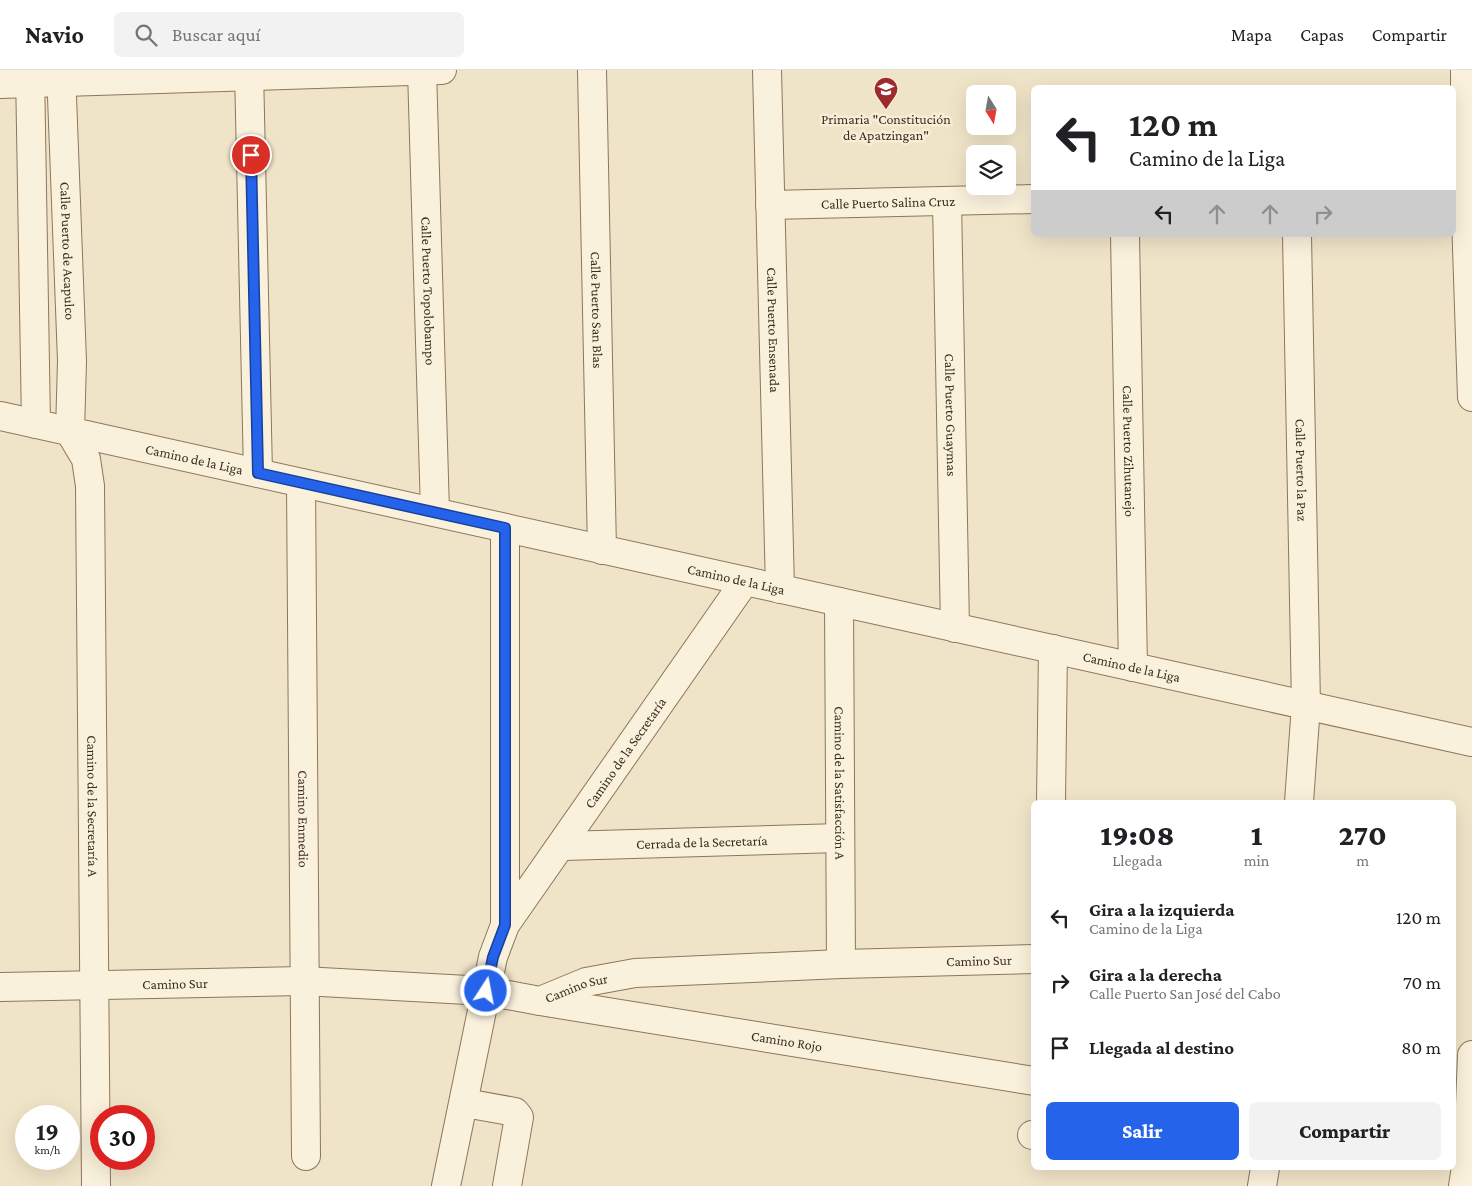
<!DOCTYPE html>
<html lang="es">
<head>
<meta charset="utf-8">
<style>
  :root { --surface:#fff; --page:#f2f2f2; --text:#202124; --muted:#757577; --line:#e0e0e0; --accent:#2563eb }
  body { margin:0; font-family:"Crimson Pro",serif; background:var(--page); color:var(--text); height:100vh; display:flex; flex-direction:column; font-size:19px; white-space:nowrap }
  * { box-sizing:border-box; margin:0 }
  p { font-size:16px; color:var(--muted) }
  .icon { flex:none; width:28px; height:28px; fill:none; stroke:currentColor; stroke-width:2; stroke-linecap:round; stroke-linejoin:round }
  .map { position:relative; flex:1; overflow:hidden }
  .drawer { position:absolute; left:1031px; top:730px; width:425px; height:370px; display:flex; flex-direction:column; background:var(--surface); border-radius:8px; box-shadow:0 5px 20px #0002 }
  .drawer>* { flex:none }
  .guide { position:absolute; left:1031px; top:15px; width:425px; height:152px; border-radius:8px; box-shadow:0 5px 20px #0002; background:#fff; color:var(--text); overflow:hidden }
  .needle { width:32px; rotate:169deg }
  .controls { position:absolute; left:966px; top:15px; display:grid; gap:10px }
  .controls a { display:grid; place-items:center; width:50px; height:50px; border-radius:8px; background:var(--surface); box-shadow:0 5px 20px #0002; font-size:25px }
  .speed { position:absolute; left:15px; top:1035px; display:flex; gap:10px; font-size:25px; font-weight:700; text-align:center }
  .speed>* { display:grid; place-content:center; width:65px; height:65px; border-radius:50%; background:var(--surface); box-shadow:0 5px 20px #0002; line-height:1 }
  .speed small { font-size:12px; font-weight:400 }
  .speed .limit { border:8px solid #d22; background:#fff; color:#111 }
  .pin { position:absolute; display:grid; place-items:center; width:42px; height:42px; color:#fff; margin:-21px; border:2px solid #fff; border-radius:50%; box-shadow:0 1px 5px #0007 }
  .me { position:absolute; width:55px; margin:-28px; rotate:11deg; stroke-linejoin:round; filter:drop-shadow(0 0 4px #0008) }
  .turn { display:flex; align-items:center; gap:18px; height:105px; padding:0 15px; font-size:22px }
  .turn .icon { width:65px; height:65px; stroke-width:2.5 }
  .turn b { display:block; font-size:35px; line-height:42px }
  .lanes { display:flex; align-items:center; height:48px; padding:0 15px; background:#0003; justify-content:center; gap:25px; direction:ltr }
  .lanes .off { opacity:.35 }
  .eta { display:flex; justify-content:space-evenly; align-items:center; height:85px; text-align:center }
  .eta b { font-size:30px; font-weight:800; line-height:35px }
  .cta { display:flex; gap:10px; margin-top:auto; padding:10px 15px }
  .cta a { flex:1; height:58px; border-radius:8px; background:var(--accent); color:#fff; font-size:20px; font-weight:800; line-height:58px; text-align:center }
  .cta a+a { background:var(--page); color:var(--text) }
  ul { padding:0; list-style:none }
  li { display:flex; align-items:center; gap:15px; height:65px; padding:0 15px }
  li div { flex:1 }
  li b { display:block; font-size:19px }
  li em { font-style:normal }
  header { display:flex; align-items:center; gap:30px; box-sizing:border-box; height:70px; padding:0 25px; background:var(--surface); border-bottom:1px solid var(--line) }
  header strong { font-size:24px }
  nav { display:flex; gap:28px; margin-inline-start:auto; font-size:18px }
  .search { width:350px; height:45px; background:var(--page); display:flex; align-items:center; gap:12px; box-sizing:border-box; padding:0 18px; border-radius:8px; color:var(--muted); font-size:19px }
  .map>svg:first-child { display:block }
</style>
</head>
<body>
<header>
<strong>Navio</strong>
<div class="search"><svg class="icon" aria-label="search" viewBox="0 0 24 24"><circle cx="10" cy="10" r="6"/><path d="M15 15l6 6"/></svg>Buscar aquí</div>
<nav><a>Mapa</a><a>Capas</a><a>Compartir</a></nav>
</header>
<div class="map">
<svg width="1472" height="1116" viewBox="0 0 1472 1116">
  <rect width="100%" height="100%" fill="#f0e4c8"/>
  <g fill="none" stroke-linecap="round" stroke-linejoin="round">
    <defs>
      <g id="minor">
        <polyline points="30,0 36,354"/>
        <path id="s1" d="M61 0 72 291 70 362 86 389 90 416 96 1116"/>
        <polyline points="249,0 258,403"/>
        <path id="s2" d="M422 0 435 442"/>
        <path id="s3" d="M592 0 602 480"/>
        <path id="s4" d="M767 0 780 519"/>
        <polyline points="1465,0 1465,118 1472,327"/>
        <polyline points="0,14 442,0"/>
        <path id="s5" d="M947 131 955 558"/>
        <path id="s6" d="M770 135 1034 129"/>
        <path id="s7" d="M1125 165 1133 597"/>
        <path id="s8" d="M1297 165 1306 635 1299 732"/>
        <path id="s9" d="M0 346 1472 672"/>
        <path id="s10" d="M301 413 306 1086"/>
        <polyline points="505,458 505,855"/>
        <path id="s11" d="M839 532 841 894"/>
        <polyline points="1051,732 1053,579"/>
        <path id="s12" d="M563 776 840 768"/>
        <path id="s13" d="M0 917 303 911 486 921 540 931 586 912 635 903 841 894 1034 889"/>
        <path id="s14" d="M540 931 1034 1011"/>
        <polyline points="465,1033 515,1042 519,1047 507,1116"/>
        <polyline points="1032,1065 1034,1065"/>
        <path id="s15" d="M446 1116 493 887 505 855 745 511"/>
        <polyline points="1262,1116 1265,1098"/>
        <polyline points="1463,1116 1468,1084 1472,985"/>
      </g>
    </defs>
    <use href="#minor" stroke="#8d765c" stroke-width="30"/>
    <use href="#minor" stroke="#faf1dc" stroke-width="28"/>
  </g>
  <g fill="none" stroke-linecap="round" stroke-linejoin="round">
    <defs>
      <polyline id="route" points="251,85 258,403 505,458 505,855 493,887 486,921"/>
    </defs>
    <use href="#route" stroke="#184099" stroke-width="12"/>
    <use href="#route" stroke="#2563eb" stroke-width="9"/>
  </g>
  <defs>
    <symbol id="school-pin" viewBox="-11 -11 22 30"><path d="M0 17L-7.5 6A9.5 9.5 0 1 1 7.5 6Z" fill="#9e2a2b" stroke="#f7eed8"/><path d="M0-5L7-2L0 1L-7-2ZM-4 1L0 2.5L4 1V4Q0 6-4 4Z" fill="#fff"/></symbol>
  </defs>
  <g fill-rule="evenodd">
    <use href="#school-pin" x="872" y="5" width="28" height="38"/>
  </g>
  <g text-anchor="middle" stroke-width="5" stroke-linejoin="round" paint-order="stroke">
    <g font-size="14" fill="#3d2e20" stroke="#f7eed8">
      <text x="886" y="54">Primaria "Constitución<tspan x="886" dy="16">de Apatzingan"</tspan></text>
    </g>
    <g font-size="14" fill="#3d2e20" stroke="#f7eed8">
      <text dy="5" stroke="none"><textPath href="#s6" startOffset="118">Calle Puerto Salina Cruz</textPath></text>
      <text dy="5" stroke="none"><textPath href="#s1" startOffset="181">Calle Puerto de Acapulco</textPath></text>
      <text dy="5" stroke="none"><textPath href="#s2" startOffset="221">Calle Puerto Topolobampo</textPath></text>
      <text dy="5" stroke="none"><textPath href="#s3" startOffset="240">Calle Puerto San Blas</textPath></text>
      <text dy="5" stroke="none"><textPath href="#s4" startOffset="260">Calle Puerto Ensenada</textPath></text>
      <text dy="5" stroke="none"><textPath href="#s5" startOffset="214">Calle Puerto Guaymas</textPath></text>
      <text dy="5" stroke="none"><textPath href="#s7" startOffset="216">Calle Puerto Zihutanejo</textPath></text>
      <text dy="5" stroke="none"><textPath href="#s9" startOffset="199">Camino de la Liga</textPath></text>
      <text dy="5" stroke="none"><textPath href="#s8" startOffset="235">Calle Puerto la Paz</textPath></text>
      <text dy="5" stroke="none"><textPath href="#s9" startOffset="754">Camino de la Liga</textPath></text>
      <text dy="5" stroke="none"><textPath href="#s9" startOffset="1159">Camino de la Liga</textPath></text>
      <text dy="5" stroke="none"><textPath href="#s15" startOffset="478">Camino de la Secretaría</textPath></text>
      <text dy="5" stroke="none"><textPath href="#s11" startOffset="181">Camino de la Satisfacción A</textPath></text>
      <text dy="5" stroke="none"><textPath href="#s1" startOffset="741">Camino de la Secretaría A</textPath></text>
      <text dy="5" stroke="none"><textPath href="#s10" startOffset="336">Camino Enmedio</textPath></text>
      <text dy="5" stroke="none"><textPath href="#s12" startOffset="139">Cerrada de la Secretaría</textPath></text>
      <text dy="5" stroke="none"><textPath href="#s13" startOffset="985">Camino Sur</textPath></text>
      <text dy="5" stroke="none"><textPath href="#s13" startOffset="175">Camino Sur</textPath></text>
      <text dy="5" stroke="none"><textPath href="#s13" startOffset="580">Camino Sur</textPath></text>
      <text dy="5" stroke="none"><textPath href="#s14" startOffset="250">Camino Rojo</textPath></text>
    </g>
  </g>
</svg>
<div class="controls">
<a><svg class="needle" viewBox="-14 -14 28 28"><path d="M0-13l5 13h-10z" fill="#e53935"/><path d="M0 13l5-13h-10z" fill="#757577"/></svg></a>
<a><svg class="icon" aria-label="layers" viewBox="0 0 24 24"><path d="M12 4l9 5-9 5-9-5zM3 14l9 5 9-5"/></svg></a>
</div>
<div class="speed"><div>19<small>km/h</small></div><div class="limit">30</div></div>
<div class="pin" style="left:251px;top:85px;background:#d93025"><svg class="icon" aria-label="arrive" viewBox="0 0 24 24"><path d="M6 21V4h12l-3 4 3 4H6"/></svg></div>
<svg class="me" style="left:486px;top:921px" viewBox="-20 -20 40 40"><circle r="17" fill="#2563eb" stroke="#fff" stroke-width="3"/><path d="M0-11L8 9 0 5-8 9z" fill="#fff"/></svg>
<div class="guide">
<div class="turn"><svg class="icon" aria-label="left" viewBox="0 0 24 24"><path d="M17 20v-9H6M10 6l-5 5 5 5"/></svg><div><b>120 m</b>Camino de la Liga</div></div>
<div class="lanes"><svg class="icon" aria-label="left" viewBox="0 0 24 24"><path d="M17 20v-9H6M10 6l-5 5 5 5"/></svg><svg class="icon off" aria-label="ahead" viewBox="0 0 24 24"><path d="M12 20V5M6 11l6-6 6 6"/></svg><svg class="icon off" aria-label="ahead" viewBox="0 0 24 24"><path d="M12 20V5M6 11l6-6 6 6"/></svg><svg class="icon off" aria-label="right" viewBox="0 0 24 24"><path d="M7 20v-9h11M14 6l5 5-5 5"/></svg></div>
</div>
<section class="drawer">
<div class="eta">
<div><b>19:08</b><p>Llegada</p></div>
<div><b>1</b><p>min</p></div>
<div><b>270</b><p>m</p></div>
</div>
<ul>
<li><svg class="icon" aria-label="left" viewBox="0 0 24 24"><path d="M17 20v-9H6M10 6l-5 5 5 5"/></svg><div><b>Gira a la izquierda</b><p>Camino de la Liga</p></div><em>120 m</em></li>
<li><svg class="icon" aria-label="right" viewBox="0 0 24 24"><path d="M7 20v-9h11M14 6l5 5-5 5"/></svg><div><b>Gira a la derecha</b><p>Calle Puerto San José del Cabo</p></div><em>70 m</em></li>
<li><svg class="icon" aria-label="arrive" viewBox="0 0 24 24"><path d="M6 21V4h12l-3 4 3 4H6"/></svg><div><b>Llegada al destino</b></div><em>80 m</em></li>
</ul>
<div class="cta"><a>Salir</a><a>Compartir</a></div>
</section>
</div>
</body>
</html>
